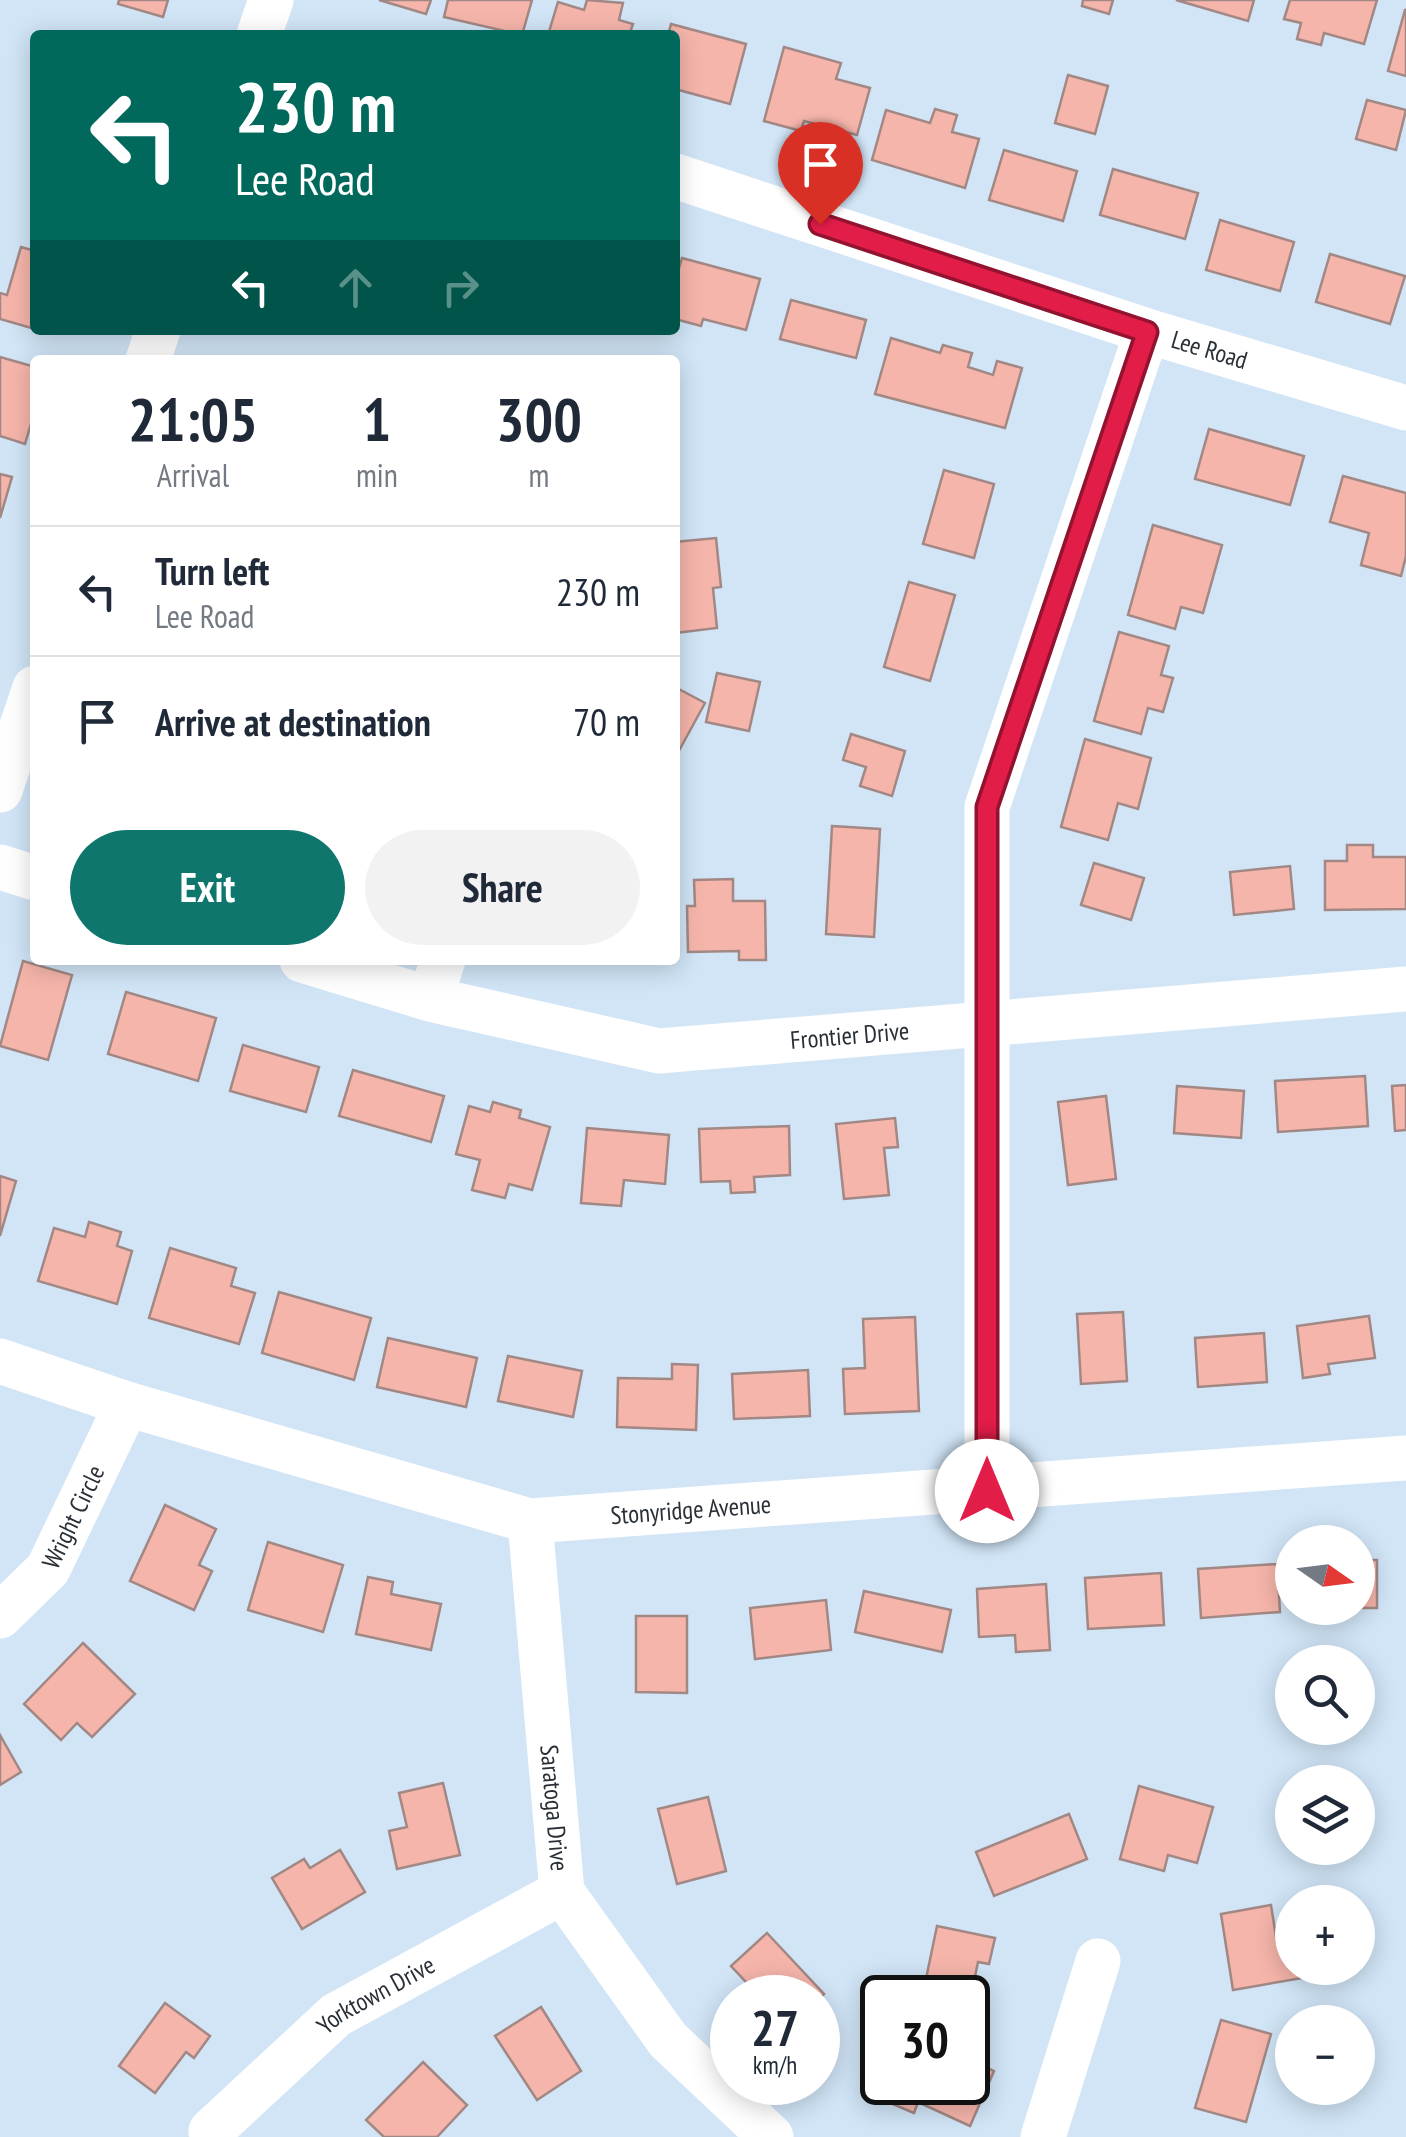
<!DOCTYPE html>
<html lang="en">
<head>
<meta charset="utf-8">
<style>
  :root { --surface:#fff; --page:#f2f2f3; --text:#1f2937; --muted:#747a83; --line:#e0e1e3; --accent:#0f766e }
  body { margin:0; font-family:"PT Sans Narrow",sans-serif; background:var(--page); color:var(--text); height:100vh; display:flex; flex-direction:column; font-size:38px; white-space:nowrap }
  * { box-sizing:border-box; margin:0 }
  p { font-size:32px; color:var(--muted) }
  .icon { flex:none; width:55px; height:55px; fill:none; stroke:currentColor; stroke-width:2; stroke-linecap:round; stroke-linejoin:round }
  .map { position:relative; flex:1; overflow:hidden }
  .panel { position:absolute; left:30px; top:355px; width:650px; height:610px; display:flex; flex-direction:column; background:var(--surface); border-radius:10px; box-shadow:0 5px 25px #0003 }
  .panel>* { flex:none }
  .hud { position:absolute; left:30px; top:30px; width:650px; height:305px; border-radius:10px; box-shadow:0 5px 25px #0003; background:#00695c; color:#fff; overflow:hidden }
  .needle { width:65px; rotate:104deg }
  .controls { position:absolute; left:1275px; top:1525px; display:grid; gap:20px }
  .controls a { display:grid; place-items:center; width:100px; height:100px; border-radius:50%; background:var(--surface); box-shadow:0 5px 25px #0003; font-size:50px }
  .speed { position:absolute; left:710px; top:1975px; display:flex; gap:20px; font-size:50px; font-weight:700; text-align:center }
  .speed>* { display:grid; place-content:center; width:130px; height:130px; border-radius:50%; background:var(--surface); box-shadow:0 5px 25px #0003; line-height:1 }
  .speed small { font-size:25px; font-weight:400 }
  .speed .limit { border:5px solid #111; border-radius:15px; background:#fff; color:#111 }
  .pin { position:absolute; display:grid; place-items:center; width:85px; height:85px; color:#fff; margin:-102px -42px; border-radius:50% 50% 50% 0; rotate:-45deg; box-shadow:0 0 10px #0007 }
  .pin .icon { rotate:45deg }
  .me { position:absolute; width:110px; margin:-55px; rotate:0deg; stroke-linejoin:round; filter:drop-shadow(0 0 8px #0008) }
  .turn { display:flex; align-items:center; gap:35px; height:210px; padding:0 40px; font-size:45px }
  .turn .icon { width:130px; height:130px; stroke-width:2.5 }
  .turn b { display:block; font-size:70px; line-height:85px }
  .lanes { display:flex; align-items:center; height:95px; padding:0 40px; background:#0003; justify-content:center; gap:50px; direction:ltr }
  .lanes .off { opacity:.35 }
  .eta { display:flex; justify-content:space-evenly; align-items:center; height:170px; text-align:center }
  .eta b { font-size:60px; font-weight:600; line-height:70px }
  .cta { display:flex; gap:20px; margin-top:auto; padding:20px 40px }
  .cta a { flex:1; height:115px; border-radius:60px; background:var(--accent); color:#fff; font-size:40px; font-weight:600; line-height:115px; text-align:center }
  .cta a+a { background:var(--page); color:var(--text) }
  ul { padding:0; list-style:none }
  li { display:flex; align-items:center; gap:30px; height:130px; padding:0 40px; border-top:2px solid var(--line) }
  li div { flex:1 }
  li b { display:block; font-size:38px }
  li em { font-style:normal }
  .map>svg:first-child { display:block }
</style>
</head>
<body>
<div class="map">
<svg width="1406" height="2137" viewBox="0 0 1406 2137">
  <rect width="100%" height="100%" fill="#d1e5f7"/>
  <g fill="#f6b5ab" stroke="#a28884" stroke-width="2.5">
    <polygon points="119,0 168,0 163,17 118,4"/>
    <polygon points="379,0 431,0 426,14"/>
    <polygon points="448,0 532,0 522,35 444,17"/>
    <polygon points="587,0 623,3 619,20 633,24 629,35 548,35 558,2 584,10"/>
    <polygon points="1083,0 1113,0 1109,14 1082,6"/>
    <polygon points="1176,0 1254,0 1248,21"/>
    <polygon points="1290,0 1377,0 1364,44 1324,33 1321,45 1297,39 1301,23 1284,19"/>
    <polygon points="1405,10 1406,10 1406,76 1388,71"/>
    <polygon points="671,24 746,44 730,104 675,89 675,35 668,35"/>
    <polygon points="784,47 841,63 836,79 870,88 857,135 804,121 801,131 764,121"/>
    <polygon points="1068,75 1108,86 1095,134 1055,123"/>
    <polygon points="1367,100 1406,110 1396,150 1356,139"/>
    <polygon points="935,109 957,115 952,132 979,139 965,188 872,160 886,110 930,123"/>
    <polygon points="1004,150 1077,171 1063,221 989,200"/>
    <polygon points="1113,169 1198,193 1185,239 1100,215"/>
    <polygon points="1220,220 1294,242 1280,291 1206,270"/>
    <polygon points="21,247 35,251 35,329 0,319 0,293 7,295"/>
    <polygon points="1330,254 1405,276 1390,324 1316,302"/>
    <polygon points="682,258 760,279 746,330 703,319 701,326 675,319 675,282"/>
    <polygon points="791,300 866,320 856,358 780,339"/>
    <polygon points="891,338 940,353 943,345 972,353 968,367 993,375 997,361 1022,368 1005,428 875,394"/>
    <polygon points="0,357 35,367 35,410 25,444 0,436"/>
    <polygon points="1209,429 1304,456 1290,505 1195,479"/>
    <polygon points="944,470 994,484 974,558 923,544"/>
    <polygon points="0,474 12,477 0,518"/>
    <polygon points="1343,476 1406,493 1406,556 1401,576 1361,565 1369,533 1330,522"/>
    <polygon points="1153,525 1222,545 1203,613 1181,607 1175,629 1128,615"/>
    <polygon points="716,538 721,587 713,588 717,628 675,633 675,542"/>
    <polygon points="909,582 955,595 930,681 884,667"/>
    <polygon points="1119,632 1169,646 1161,675 1173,678 1163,712 1148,708 1141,734 1094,721"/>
    <polygon points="717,673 760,682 749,731 706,722"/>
    <polygon points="675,687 705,703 675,758"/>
    <polygon points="851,734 905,751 892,796 860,786 866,767 843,760"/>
    <polygon points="1085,739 1151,758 1138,809 1118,803 1108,840 1061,827"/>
    <polygon points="832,826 880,829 874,937 826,934"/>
    <polygon points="1347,845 1373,845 1373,857 1406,857 1406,909 1325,910 1325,861 1347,861"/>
    <polygon points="1094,863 1144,878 1131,920 1081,905"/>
    <polygon points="1290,866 1294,909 1234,915 1230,872"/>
    <polygon points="733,879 733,901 765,901 766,960 739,960 739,951 688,952 687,906 695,906 694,880"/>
    <polygon points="23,961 72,975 48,1060 0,1046"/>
    <polygon points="126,992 216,1018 198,1081 108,1054"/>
    <polygon points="243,1045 319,1067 306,1112 230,1091"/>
    <polygon points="353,1070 444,1096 431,1142 339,1116"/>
    <polygon points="1365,1076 1368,1126 1278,1132 1275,1081"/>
    <polygon points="1406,1085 1406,1130 1395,1131 1392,1086"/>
    <polygon points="1177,1086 1244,1091 1241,1138 1174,1133"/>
    <polygon points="1106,1096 1116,1179 1068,1185 1058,1102"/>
    <polygon points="493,1102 521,1110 519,1118 550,1127 532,1190 509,1184 505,1198 472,1190 480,1160 456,1154 469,1106 490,1112"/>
    <polygon points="895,1118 898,1147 884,1148 889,1195 844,1199 836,1124"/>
    <polygon points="789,1126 790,1175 754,1177 755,1192 731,1193 730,1181 701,1182 699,1129"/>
    <polygon points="587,1128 669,1135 665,1184 624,1180 621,1206 581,1203"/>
    <polygon points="0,1176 16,1181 0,1236"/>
    <polygon points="89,1222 121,1232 117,1246 132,1251 117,1304 38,1281 54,1228 85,1237"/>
    <polygon points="170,1248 236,1268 231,1286 255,1293 239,1344 149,1318"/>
    <polygon points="279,1292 371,1318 354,1380 262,1353"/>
    <polygon points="1123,1312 1127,1381 1081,1384 1077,1314"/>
    <polygon points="1369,1316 1375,1358 1328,1364 1330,1374 1303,1378 1297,1326"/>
    <polygon points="915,1317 919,1411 845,1414 843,1369 865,1368 863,1319"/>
    <polygon points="1264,1333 1267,1382 1198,1387 1195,1338"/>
    <polygon points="388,1338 477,1358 466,1407 377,1387"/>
    <polygon points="508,1356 582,1371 573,1417 498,1401"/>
    <polygon points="672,1364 698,1365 696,1430 617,1427 618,1378 672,1379"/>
    <polygon points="808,1370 810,1416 734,1419 732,1374"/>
    <polygon points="165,1505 216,1529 199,1565 212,1571 194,1610 130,1581"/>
    <polygon points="268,1542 343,1565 323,1632 248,1610"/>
    <polygon points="1358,1560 1377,1560 1377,1608 1345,1608 1358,1608"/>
    <polygon points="1277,1564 1280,1612 1201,1618 1198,1569"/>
    <polygon points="1161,1573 1164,1625 1088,1629 1085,1578"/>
    <polygon points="368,1577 393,1582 391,1594 441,1604 431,1650 356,1634"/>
    <polygon points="1046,1584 1050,1650 1016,1652 1015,1635 979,1637 977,1589"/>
    <polygon points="864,1591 951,1610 942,1652 855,1632"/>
    <polygon points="826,1600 831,1650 755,1659 750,1608"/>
    <polygon points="636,1616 687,1616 687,1693 636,1692"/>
    <polygon points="83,1643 135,1694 92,1737 77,1723 61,1740 24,1704"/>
    <polygon points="0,1735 21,1772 0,1785"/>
    <polygon points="443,1783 460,1855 397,1869 389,1831 407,1827 399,1793"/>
    <polygon points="1139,1786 1213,1807 1197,1863 1168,1855 1164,1871 1120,1859"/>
    <polygon points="708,1797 726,1871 677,1884 658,1809"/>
    <polygon points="1069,1814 1087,1859 994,1896 976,1852"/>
    <polygon points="340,1850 365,1892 302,1929 272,1878 304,1859 310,1868"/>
    <polygon points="1271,1905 1277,1943 1292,1941 1292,1968 1300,1968 1302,1978 1233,1990 1221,1914"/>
    <polygon points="937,1926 995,1938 989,1964 978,1962 968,2011 968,1998 922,1998"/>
    <polygon points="767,1933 824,1994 818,2000 761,1998 731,1966"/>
    <polygon points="165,2003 210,2036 194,2058 186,2052 155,2093 119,2066"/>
    <polygon points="541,2007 581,2071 537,2100 495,2036"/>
    <polygon points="1221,2020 1271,2034 1246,2122 1195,2108"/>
    <polygon points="968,2059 994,2071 970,2126 918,2102 914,2113 888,2102 897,2082 968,2082"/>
    <polygon points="423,2062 467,2105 437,2137 384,2137 366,2120"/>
  </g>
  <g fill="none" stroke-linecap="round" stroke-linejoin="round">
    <g stroke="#fff" stroke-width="45">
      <polyline points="259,35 271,0"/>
      <path id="s1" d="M675 176 1147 331 1406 408"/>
      <polyline points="148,360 158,330"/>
      <polyline points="0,790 35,688"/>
      <polyline points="0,867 35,878"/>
      <path id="s2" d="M302 960 430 999 659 1051 1406 989"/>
      <polyline points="430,999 443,960"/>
      <path id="s3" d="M0 1361 127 1404 530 1521 1406 1458"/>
      <polyline points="987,1491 987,807 1147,331"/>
      <path id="s4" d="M530 1521 562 1892 668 2040 771 2137"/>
      <path id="s5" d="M0 1616 48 1569 127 1404"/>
      <path id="s6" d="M211 2131 336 2015 562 1892"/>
      <polyline points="1043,2137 1098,1961"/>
    </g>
  </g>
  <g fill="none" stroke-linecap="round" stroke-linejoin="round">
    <defs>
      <polyline id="route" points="820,224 1147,332 987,807 987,1491"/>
    </defs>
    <use href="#route" stroke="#92132f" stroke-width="25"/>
    <use href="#route" stroke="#e11d48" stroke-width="18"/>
  </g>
  <g text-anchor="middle" stroke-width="8" stroke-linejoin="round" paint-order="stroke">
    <g font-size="25" fill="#282f36" stroke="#e5f2fc">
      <text dy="9" stroke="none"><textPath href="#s1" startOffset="562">Lee Road</textPath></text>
      <text dy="9" stroke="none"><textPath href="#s2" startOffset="560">Frontier Drive</textPath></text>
      <text dy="9" stroke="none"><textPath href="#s3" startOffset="715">Stonyridge Avenue</textPath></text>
      <text dy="9" stroke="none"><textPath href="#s5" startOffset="125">Wright Circle</textPath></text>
      <text dy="9" stroke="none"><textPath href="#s4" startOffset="288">Saratoga Drive</textPath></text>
      <text dy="9" stroke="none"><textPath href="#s6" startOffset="215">Yorktown Drive</textPath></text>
    </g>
  </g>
</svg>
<div class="controls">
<a><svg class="needle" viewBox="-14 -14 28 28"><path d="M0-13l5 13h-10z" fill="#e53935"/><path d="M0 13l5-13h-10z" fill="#747a83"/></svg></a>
<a><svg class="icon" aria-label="search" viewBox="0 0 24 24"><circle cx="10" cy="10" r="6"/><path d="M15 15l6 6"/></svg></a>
<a><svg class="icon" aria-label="layers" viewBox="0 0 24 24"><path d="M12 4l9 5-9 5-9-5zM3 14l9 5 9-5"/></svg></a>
<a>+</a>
<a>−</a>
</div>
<div class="speed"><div>27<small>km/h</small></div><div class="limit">30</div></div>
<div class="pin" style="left:820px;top:224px;background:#d93025"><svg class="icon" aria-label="arrive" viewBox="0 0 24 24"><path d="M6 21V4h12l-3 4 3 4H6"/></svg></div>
<svg class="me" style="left:987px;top:1491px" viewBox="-20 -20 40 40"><circle r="19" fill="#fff"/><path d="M0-13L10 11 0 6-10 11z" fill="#e11d48"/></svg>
<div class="hud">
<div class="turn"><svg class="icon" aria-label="left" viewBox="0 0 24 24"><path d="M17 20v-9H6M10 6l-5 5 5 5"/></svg><div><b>230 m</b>Lee Road</div></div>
<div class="lanes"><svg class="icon" aria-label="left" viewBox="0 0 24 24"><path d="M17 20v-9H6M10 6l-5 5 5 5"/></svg><svg class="icon off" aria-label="ahead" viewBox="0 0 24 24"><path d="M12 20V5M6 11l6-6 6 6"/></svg><svg class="icon off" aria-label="right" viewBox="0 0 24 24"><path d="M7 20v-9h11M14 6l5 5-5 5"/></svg></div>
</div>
<section class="panel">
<div class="eta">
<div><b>21:05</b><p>Arrival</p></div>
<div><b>1</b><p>min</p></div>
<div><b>300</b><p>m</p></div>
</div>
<ul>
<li><svg class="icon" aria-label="left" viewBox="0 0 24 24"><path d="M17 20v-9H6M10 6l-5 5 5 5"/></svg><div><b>Turn left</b><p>Lee Road</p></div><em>230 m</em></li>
<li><svg class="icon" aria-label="arrive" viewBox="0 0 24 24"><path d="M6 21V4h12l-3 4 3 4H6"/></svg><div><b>Arrive at destination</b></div><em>70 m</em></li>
</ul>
<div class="cta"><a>Exit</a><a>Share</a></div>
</section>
</div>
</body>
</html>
